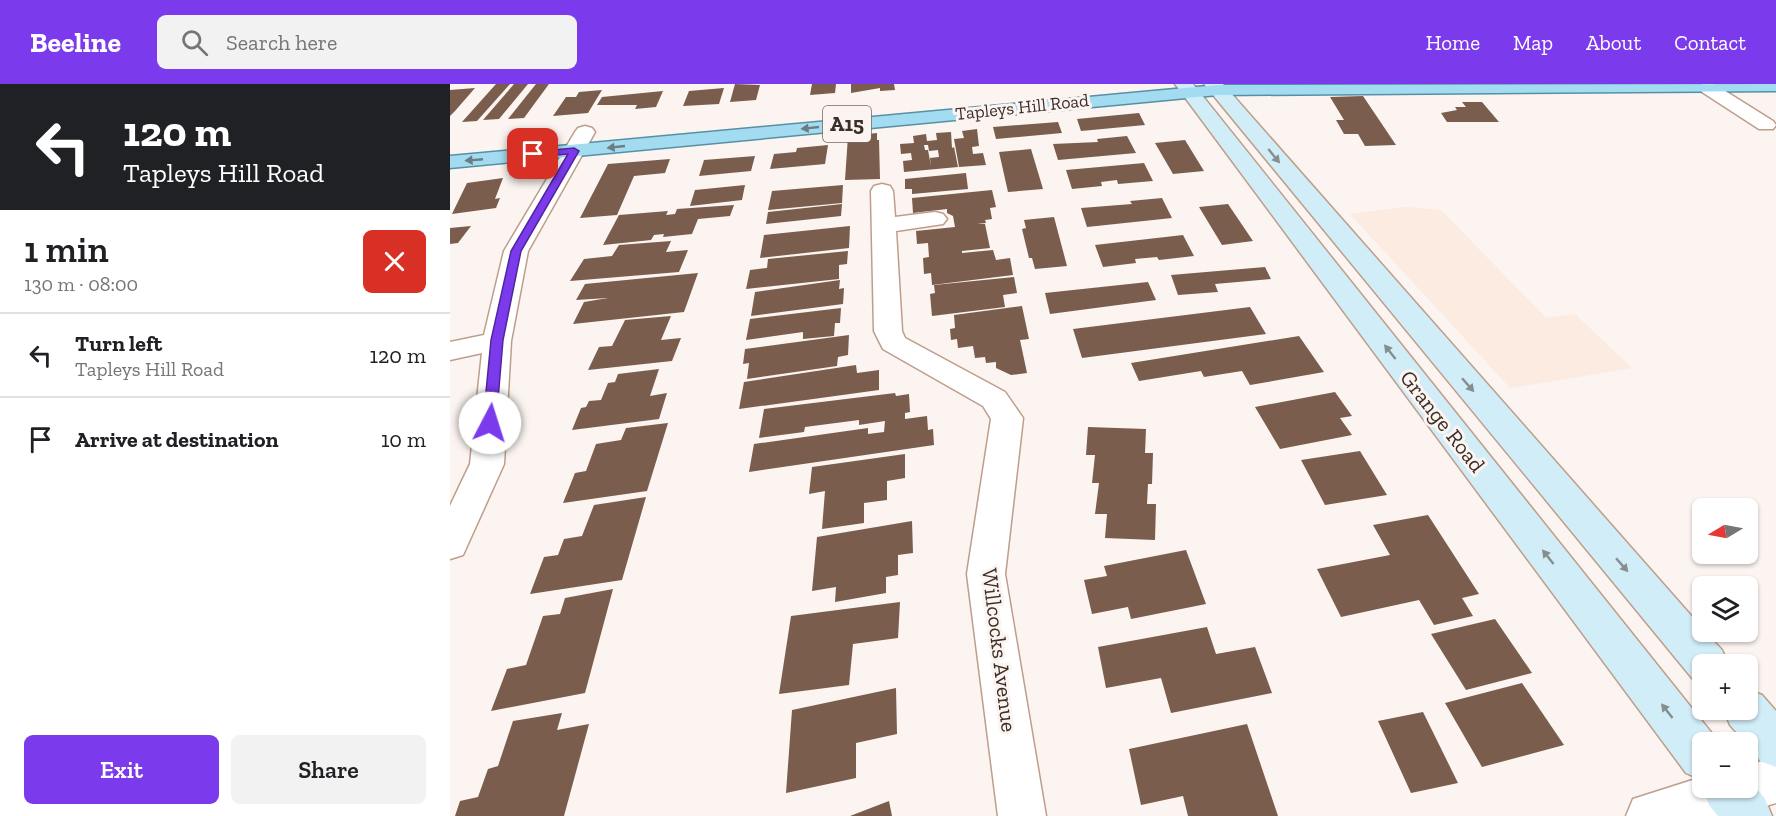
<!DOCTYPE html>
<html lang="en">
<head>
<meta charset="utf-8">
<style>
  :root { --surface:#fff; --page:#f2f2f2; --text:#202124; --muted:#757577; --line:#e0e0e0; --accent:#7c3aed }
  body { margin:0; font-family:"Zilla Slab",serif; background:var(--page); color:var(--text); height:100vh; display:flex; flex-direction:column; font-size:22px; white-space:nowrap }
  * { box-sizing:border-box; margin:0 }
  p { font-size:20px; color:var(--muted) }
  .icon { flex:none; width:33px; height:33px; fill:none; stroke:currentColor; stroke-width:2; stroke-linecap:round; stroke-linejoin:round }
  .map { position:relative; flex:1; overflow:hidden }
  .drawer { display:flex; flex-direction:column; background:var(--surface); width:450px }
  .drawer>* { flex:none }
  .top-card { background:#202124; color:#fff; overflow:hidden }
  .needle { width:39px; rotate:260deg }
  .fabs { position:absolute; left:1242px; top:414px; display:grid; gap:12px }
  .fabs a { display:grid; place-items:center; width:66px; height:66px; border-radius:9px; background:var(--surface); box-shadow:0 2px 4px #0004; font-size:30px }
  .pin { position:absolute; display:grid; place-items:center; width:51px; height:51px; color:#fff; margin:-26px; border-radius:12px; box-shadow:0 3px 9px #0006 }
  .me { position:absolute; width:66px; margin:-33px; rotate:5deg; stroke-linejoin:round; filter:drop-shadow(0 0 4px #0008) }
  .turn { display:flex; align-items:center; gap:21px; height:126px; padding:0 24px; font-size:27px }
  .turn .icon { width:78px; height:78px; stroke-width:2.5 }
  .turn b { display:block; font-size:42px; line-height:51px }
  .round { display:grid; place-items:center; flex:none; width:63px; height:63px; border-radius:9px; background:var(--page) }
  .overview { display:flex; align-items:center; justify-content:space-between; height:102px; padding:0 24px }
  h1 { font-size:36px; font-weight:600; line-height:45px }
  .action { display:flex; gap:12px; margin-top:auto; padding:12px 24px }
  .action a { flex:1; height:69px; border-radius:9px; background:var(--accent); color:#fff; font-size:24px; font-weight:600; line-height:69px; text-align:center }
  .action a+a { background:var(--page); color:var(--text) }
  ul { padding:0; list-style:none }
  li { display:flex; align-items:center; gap:18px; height:84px; padding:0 24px; border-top:2px solid var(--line) }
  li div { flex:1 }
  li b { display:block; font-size:22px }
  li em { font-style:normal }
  header { display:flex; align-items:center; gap:36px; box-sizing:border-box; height:84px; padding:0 30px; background:var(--accent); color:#fff }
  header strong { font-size:28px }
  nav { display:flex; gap:33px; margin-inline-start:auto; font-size:21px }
  .search { width:420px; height:54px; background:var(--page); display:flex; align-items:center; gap:15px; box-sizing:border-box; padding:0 21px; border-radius:9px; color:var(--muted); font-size:22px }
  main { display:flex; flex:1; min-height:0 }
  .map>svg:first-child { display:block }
</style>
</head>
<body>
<header>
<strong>Beeline</strong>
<div class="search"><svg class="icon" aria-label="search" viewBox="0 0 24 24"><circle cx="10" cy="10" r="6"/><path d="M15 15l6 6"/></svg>Search here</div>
<nav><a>Home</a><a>Map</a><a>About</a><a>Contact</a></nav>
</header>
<main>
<section class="drawer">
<div class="top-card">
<div class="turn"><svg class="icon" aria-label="left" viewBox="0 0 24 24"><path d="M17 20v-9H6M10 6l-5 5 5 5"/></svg><div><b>120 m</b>Tapleys Hill Road</div></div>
</div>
<div class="overview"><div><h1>1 min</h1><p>130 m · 08:00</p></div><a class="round" style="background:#d93025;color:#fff"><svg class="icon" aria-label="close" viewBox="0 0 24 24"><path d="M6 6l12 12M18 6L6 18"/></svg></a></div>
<ul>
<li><svg class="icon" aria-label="left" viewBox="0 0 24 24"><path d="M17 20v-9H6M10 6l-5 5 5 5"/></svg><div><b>Turn left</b><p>Tapleys Hill Road</p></div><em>120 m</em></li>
<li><svg class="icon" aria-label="arrive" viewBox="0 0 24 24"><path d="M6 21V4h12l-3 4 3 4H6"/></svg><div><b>Arrive at destination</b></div><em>10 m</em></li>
</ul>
<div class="action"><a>Exit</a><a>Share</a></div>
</section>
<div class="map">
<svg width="1326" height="732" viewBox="0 0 1326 732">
  <rect width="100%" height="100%" fill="#fbf4f0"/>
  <polygon fill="#fbebe1" points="956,123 991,126 1096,234 1125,230 1182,284 1060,304 900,130"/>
  <g fill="#7a5d4c" fill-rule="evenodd">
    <polygon points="46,0 60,0 27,37 12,38"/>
    <polygon points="64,0 78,0 49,35 33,36"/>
    <polygon points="86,0 99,0 74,34 58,35"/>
    <polygon points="285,0 310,1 306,16 280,18"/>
    <polygon points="362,0 386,0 385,9 360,11"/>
    <polygon points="401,0 444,0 445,6 430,7 430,4 401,9"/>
    <polygon points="25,4 5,27 0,32 0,6"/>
    <polygon points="274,4 269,20 233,22 239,7"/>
    <polygon points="152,6 138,29 103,32 116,13 126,13 129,8"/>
    <polygon points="213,7 206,23 185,25 187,21 147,21 152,13"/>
    <polygon points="913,12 946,61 915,62 908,50 894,50 886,36 894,36 880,13"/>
    <polygon points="1012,18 1032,18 1049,38 997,38 991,29 1007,26 1005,23 1016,23"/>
    <polygon points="689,29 695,41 631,47 627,35"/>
    <polygon points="608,38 612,49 546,55 543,43"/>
    <polygon points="527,45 529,62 522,63 523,70 533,69 536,81 509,83 504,55 514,54 512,47"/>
    <path d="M501 48 502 64 504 63 508 83 454 88 453 77 462 76 461 69 451 70 450 60 464 59 463 52 476 50 477 57 487 56 486 49ZM474 61H478L479 67 488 66 489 73 480 74 481 82 478 66H475Z"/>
    <polygon points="427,49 427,56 429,56 430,95 395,96 398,52"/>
    <polygon points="677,52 686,69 608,76 603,60 648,58 647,55"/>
    <polygon points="735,56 754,87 723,90 705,59"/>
    <polygon points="378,61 375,80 320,85 324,70 346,68 347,64"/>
    <polygon points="581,65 593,105 558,108 549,68"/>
    <polygon points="305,72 301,87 249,92 254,76"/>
    <polygon points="220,75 215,89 184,92 167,131 130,134 158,80"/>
    <polygon points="694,79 703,97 668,100 667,96 651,98 652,102 622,105 616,86"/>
    <polygon points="516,89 518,105 462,110 462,105 455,105 455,95"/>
    <polygon points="53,94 45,115 50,114 46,124 2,130 17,99"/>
    <polygon points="295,101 292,116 240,122 245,106"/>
    <polygon points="393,101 392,119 318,126 322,107"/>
    <polygon points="542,106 546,123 540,124 542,135 535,136 536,139 527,140 535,140 540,164 512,167 512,169 543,166 546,176 560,174 563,191 482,201 481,189 474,190 473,174 479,173 478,159 467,160 466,147 505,143 503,132 497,129 497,125 463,129 462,114"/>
    <polygon points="712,114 722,134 637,143 631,124 682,120 680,117"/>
    <polygon points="392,120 391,132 316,140 318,128"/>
    <polygon points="778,120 803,157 772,161 749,123"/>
    <polygon points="284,121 280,132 248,135 242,150 213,153 214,150 204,151 201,156 153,161 169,131 218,127 216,131 225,130 227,125"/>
    <polygon points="604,133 617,182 585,185 582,174 579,174 572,145 576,144 574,136"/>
    <polygon points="21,142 8,159 0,160 0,144"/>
    <polygon points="400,142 399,164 310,174 314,151"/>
    <polygon points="733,151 744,172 709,176 707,173 685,175 686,179 653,183 645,161"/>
    <polygon points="221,157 216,168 238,166 229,188 120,197 134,175 162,172 169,161"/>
    <polygon points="398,167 397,180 389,181 389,195 296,205 300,186 317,184 318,175"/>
    <polygon points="815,183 821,195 765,200 768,208 728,211 721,191"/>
    <polygon points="248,189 234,228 123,240 134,218 158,214 126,216 135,200"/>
    <polygon points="564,193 567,209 553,211 555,223 482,232 480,210 485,209 484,201"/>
    <polygon points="390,196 389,205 394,204 393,220 301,232 305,208"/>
    <polygon points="698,198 706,216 600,230 595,209"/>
    <polygon points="572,222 579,255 570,256 577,289 561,291 546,284 546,278 536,279 535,273 525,274 523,262 508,264 507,255 501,256 500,245 505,244 504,231"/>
    <polygon points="800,223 816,250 632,274 623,245"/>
    <polygon points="391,224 390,239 385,239 384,252 353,255 353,248 296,256 300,235"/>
    <polygon points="221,232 211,256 231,254 222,277 138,286 149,263 162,262 175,236"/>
    <polygon points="399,251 398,271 388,273 387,282 297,295 299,279 293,280 295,265"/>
    <polygon points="849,252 874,288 800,301 792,287 754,293 751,287 689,297 681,279"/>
    <polygon points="406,281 407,289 429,286 429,306 289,325 294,298"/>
    <polygon points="209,285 200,312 217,309 209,335 122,346 131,324 136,323 139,317 151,316 158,299 165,298 168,290"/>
    <polygon points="885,308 902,332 890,334 902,351 830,365 805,323"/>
    <polygon points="445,309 446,312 459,310 460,328 455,329 455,335 477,332 478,346 483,345 484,361 299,388 304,360 418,344 418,350 434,348 435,337 409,341 409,336 355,343 354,348 309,354 314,325"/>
    <polygon points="218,339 197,407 113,419 125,389 136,387 146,360 171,356 176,344"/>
    <polygon points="638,343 696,345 695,369 703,369 702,400 698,400 697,420 706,420 705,456 655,454 657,430 645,430 649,399 642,399 645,371 636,371"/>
    <polygon points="910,367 937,411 875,421 851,376"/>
    <polygon points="455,370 455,394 437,397 437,416 414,419 414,439 372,445 375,407 359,410 362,383"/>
    <polygon points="196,413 172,496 80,510 94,473 108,471 114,455 132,452 144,421"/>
    <polygon points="978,431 1029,510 1012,514 1023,532 984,541 969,516 891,533 867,485 940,471 923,441"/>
    <polygon points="462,437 463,469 448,471 448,491 436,493 436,509 385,518 386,503 362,507 367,453"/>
    <polygon points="736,466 756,520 681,535 678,523 642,530 634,496 657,492 654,482"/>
    <polygon points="163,505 135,609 41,627 57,585 76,581 93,532 110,530 115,514"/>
    <polygon points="450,518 448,554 403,560 399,601 329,610 341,532"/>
    <polygon points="1045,535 1082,589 1016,606 981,550"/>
    <polygon points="757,543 766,570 805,563 822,609 721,629 711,594 656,604 648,563"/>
    <polygon points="1072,599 1114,661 1032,683 995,619"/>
    <polygon points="446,604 447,650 406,659 406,694 336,709 342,626"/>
    <polygon points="973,628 1008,699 961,709 928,637"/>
    <polygon points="112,629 107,646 139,640 114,732 5,732 10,717 28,713 38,685 48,682 63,637"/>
    <polygon points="797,640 828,732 738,732 733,712 691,721 679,665"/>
    <polygon points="439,717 442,732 400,732"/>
  </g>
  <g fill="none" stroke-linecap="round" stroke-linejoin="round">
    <defs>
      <g id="minor">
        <polygon points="1252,0 1264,0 1323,37 1326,41 1323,45 1309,45 1252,8 1249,4"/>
        <polygon points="135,42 142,44 145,48 78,167 61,257 54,380 13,471 0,475 0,422 20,380 32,269 0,276 0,258 34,251 54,167 125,48 128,44"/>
        <polygon points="432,100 440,102 443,107 445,133 485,128 493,130 497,135 493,140 446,147 452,247 455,254 555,308 573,334 555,490 596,732 548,732 517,490 541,335 533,322 433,265 424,247 421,107 424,102"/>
        <polygon points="1326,673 1326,719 1283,732 1176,732 1183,715 1252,693 1252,704 1298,704 1298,681"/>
      </g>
      <g id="secondary">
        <polygon points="725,0 743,0 1268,657 1269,658 1252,658 1252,696 1236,689"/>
        <polygon points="754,0 773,0 1252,544 1252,548 1255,548 1272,566 1278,580 1252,580 1252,598 1242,594"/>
        <polygon points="1298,606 1312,611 1326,627 1326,683 1310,677 1298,658 1295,658 1280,641 1274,626 1298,626"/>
        <polygon points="1298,693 1315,715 1322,732 1268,732 1259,721 1253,704 1298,704"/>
      </g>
      <polygon id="primary" points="1326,0 1326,7 768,11 0,84 0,72 768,1"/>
    </defs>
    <use href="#minor" stroke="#be9e8b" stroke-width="3"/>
    <use href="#secondary" stroke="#be9e8b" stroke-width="3"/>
    <use href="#primary" stroke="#5790a4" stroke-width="3"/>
    <use href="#minor" fill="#fff" fill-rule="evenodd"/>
    <use href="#secondary" fill="#d1edf8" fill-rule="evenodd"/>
    <use href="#primary" fill="#a3dcf1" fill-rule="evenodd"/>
  </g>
  <defs><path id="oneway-solid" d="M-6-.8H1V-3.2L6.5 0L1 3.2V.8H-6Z" transform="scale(1.5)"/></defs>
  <g fill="#6a7d82">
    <use href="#oneway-solid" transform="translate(360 44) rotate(174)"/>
    <use href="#oneway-solid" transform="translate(166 63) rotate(174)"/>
    <use href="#oneway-solid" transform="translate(24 76) rotate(175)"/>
  </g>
  <g fill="#868e90">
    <use href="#oneway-solid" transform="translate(824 72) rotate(51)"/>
    <use href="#oneway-solid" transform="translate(940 268) rotate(-128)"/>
    <use href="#oneway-solid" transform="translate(1018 301) rotate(49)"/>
    <use href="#oneway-solid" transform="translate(1098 473) rotate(-128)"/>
    <use href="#oneway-solid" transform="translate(1172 481) rotate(49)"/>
    <use href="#oneway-solid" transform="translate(1217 627) rotate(-128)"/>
  </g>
  <polygon fill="#7c3aed" stroke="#51269a" stroke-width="1.5" points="124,64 129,67 71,167 53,256 46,339 40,344 35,342 33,339 41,256 61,167 118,70 83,73 79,70 83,68"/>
  <g text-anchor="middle" stroke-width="6" stroke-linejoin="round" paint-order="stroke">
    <g font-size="18" fill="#3c2f27" stroke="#fbf4f0">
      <text transform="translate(572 23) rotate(-6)" y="6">Tapleys Hill Road</text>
    </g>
    <rect fill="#fbf4f0" stroke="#756a63" stroke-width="1.5" x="373" y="22" width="48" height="36" rx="4.5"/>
    <g font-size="21" font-weight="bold" fill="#3c2f27">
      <text x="397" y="47">A15</text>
    </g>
    <g font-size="22" fill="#3c2f27" stroke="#fbf4f0">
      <text transform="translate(993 337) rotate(52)" y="8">Grange Road</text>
      <text transform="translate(550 566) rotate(83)" y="8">Willcocks Avenue</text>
    </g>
  </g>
</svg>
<div class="fabs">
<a><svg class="needle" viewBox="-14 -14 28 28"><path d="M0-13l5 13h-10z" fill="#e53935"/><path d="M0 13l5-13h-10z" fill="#757577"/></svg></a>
<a><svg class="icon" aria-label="layers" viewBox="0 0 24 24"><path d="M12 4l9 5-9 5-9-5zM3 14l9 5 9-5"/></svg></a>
<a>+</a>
<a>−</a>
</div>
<div class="pin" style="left:83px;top:70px;background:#d93025"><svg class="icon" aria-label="arrive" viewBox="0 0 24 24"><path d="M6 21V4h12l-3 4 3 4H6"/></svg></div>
<svg class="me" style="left:40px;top:339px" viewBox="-20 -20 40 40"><circle r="19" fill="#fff"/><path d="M0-13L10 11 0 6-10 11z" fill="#7c3aed"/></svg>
</div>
</main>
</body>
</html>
